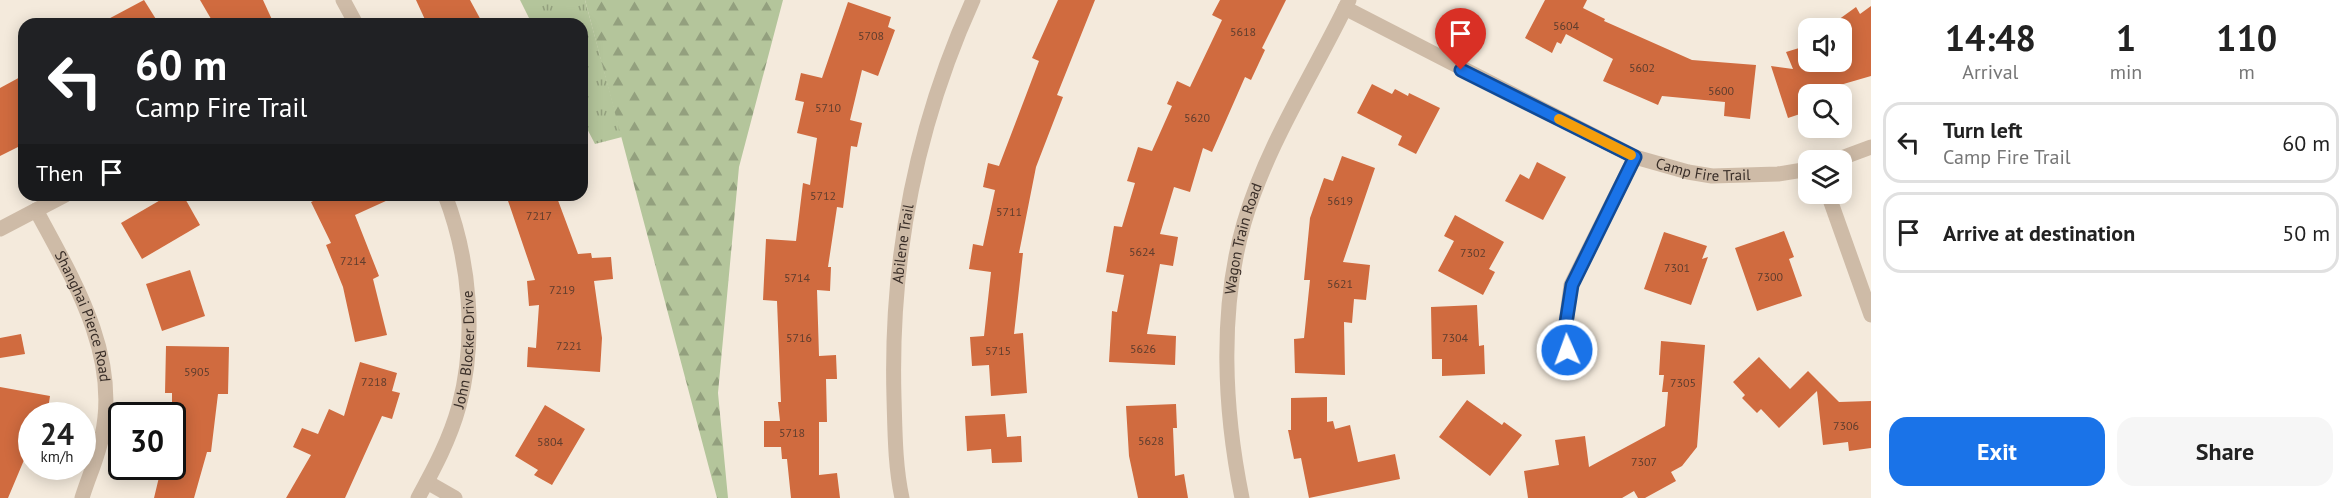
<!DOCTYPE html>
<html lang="en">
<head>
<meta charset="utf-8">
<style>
  :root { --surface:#fff; --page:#f6f6f6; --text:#222; --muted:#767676; --line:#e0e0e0; --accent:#1a73e8 }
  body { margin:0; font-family:"PT Sans",sans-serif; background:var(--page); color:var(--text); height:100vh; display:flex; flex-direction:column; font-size:22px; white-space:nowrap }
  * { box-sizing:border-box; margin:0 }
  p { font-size:20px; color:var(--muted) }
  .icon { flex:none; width:33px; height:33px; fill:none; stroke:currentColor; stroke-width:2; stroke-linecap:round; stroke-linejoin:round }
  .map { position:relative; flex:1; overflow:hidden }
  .sheet { display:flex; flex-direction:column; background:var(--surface); width:480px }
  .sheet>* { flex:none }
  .hud { position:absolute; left:18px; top:18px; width:570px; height:183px; border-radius:18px; box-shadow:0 3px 15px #0003; background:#202124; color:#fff; overflow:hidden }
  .fabs { position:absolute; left:1798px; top:18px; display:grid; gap:12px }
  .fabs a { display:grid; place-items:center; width:54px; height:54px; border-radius:12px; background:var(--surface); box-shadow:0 3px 15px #0003; font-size:30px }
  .speed { position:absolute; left:18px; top:402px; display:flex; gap:12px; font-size:30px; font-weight:700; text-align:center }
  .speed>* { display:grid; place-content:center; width:78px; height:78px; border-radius:50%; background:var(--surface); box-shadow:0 3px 15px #0003; line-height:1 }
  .speed small { font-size:15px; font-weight:400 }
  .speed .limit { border:3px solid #111; border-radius:9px; background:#fff; color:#111 }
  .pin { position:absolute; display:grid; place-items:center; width:51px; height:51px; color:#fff; margin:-62px -26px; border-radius:50% 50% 50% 0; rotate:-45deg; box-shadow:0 0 6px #0007 }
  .pin .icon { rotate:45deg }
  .me { position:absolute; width:66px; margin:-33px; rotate:358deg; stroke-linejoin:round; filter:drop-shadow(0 0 4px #0008) }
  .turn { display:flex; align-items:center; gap:21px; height:126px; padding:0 18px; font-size:27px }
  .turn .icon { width:78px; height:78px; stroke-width:2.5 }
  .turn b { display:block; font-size:42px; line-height:51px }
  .then { display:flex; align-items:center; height:57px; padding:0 18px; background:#0003; gap:12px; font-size:22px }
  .eta { display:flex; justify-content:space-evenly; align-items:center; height:102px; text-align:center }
  .eta b { font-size:36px; font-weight:700; line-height:42px }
  .action { display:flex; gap:12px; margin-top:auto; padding:12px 18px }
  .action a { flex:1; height:69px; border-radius:18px; background:var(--accent); color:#fff; font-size:24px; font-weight:700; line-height:69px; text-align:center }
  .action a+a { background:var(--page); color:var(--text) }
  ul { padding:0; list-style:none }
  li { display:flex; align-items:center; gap:18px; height:81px; margin:0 12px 9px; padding:0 6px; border:3px solid var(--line); border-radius:18px }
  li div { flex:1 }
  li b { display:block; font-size:22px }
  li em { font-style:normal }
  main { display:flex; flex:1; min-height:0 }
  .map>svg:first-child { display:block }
</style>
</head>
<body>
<main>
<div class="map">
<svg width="1871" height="498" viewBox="0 0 1871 498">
  <defs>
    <pattern id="grass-tufts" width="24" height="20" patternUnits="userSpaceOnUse" patternTransform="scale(1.5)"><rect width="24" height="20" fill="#b4c59b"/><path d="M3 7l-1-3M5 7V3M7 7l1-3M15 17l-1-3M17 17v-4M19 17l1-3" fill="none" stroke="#93a07e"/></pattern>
    <pattern id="forest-firs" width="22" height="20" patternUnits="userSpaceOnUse" patternTransform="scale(1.5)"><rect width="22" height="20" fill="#b4c59b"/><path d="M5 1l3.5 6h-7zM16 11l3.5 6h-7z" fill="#93a07e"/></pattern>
  </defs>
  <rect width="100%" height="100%" fill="#f4eadc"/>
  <polygon fill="url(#grass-tufts)" points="520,0 585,0 622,137 595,144 582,119 582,24 532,24"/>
  <polygon fill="url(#forest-firs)" points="585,0 783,0 739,167 718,393 728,498 717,498"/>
  <g fill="#d06b3f">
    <polygon points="144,0 159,24 99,24"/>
    <polygon points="200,0 263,0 274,24 214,24"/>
    <polygon points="416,0 470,0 483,24 427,24"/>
    <polygon points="1058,0 1095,0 1057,95 1063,97 1036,167 1019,253 1023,253 1014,334 1023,333 1027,393 991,396 989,365 972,366 970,337 984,336 991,272 969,269 973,244 983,246 995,190 983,187 988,163 999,166 1039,61 1032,58"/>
    <polygon points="1220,0 1286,0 1262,48 1265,50 1251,80 1245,77 1212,152 1203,148 1190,192 1174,187 1160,234 1178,237 1173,266 1160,264 1147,334 1176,336 1175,365 1109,362 1112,311 1117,312 1124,275 1106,272 1114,226 1122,227 1135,183 1127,181 1138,147 1152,151 1172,106 1167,104 1177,81 1190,87 1222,20 1212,15"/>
    <polygon points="1545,0 1587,0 1583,8 1605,19 1604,21 1692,60 1756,65 1750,119 1724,116 1725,102 1662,96 1658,105 1603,81 1613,59 1566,34 1561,44 1557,42 1552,53 1525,38"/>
    <polygon points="848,2 891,17 888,27 895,30 878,76 862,70 850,120 862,123 857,147 851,146 843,208 837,207 828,267 831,267 830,291 817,290 819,356 836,355 837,379 826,379 827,422 819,422 819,475 837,473 840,498 791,498 787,459 782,459 781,447 764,447 764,421 780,421 778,402 781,402 777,301 763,300 766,239 796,241 803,183 810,185 817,138 797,133 804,102 795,100 801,73 822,78"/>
    <polygon points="1871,6 1871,76 1809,94 1809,111 1788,118 1771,66 1793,69 1786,52 1809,45 1809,62 1842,62 1842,28 1837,28 1842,25 1838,20 1856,7 1860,14"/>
    <polygon points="24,75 24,144 0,156 0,88"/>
    <polygon points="1372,84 1392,94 1395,89 1408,96 1409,93 1440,108 1416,154 1398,145 1402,136 1357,113"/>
    <polygon points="1342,156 1375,168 1343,262 1370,265 1366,300 1354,299 1352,323 1344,322 1345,375 1295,373 1294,339 1304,338 1310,280 1304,280 1310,218 1324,178 1333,181"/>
    <polygon points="1537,162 1566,177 1543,220 1505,201 1520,174 1529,179"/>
    <polygon points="169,195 183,195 200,225 142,259 121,223"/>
    <polygon points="326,195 399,195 355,215 379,276 373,279 387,335 355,342 343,287 326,245 331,243 311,202"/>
    <polygon points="506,195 556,195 578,254 591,253 592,258 611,257 613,279 594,281 602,338 600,372 527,367 528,347 536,348 539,305 529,306 527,281 535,280"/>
    <polygon points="1455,215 1504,242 1489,269 1495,272 1483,295 1438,271 1454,241 1444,236"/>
    <polygon points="1784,231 1794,257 1789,259 1802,296 1757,311 1735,248"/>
    <polygon points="1664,232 1707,246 1702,259 1708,257 1691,305 1644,289"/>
    <polygon points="190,270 205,316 162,331 146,284"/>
    <polygon points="1477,305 1479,346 1484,345 1485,374 1442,376 1442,359 1432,359 1431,307"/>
    <polygon points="21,334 25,354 0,358 0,338"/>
    <polygon points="1661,341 1705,345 1697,447 1682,466 1671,472 1676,481 1645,498 1638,498 1634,491 1622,498 1528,498 1524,471 1559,465 1555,440 1585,436 1589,467 1665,426 1668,392 1662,392 1664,375 1659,375"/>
    <polygon points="166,346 229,347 228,394 218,394 211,452 207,452 194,498 154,498 160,473 163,474 164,468 172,470 172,393 165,393"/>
    <polygon points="1759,357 1790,389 1808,371 1839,402 1871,401 1871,448 1849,451 1848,442 1823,445 1817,391 1779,428 1761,409 1757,413 1742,398 1745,395 1733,382"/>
    <polygon points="360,362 397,373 392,391 400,393 392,419 382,416 345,498 286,498 311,455 293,447 302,428 318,434 329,409 344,416"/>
    <polygon points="0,387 50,396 47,416 32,416 32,441 8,498 0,498"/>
    <polygon points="1327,397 1327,422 1333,421 1335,429 1350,425 1358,462 1395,454 1400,479 1309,498 1301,458 1294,459 1288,430 1291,430 1291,398"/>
    <polygon points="1467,400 1502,425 1504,422 1522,435 1490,476 1439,437"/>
    <polygon points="1176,404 1177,428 1173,428 1175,476 1184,474 1188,498 1138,498 1129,456 1126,406"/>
    <polygon points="545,405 585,429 552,485 534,475 538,470 515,456"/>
    <polygon points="1005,414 1007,437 1021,436 1022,462 992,463 991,449 967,451 965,416"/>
  </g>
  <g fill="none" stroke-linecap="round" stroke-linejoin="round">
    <g stroke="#cebba7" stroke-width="15">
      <polyline points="343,0 356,24"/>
      <path id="s1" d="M1345 8 1635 157 1688 172 1712 176 1778 174 1809 169"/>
      <polyline points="1836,160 1871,147"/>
      <polyline points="1828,194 1871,315"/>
      <path id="s2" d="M36 210C73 279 120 355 102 436 98 457 88 478 82 498"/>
      <polyline points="0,229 65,195"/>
      <polyline points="1567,350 1566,323 1571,285 1635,157"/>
      <polyline points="427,482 455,498"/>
      <path id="s3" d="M418 498C434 469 450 439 459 406 477 339 470 260 445 195"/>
      <path id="s4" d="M902 498C895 466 895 431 894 398 890 260 916 126 973 0"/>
      <path id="s5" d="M1242 498C1224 410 1219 310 1244 223 1267 144 1314 73 1349 0"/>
    </g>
  </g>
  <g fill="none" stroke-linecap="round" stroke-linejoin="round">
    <defs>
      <polyline id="route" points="1461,70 1635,157 1572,285 1566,323 1567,350"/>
    </defs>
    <use href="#route" stroke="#114b97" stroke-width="15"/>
    <use href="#route" stroke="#1a73e8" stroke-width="10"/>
    <polyline stroke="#f59e0b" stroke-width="10" points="1559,119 1631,155"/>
  </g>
  <g text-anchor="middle" stroke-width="4.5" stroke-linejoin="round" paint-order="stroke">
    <g font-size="12" fill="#5f3d2e">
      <text x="1566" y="30">5604</text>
      <text x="1243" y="36">5618</text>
      <text x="871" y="40">5708</text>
      <text x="1642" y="72">5602</text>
      <text x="1721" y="95">5600</text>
      <text x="828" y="112">5710</text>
      <text x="1197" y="122">5620</text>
      <text x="823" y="200">5712</text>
      <text x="1340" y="205">5619</text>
      <text x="1009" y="216">5711</text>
      <text x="539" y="220">7217</text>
      <text x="1142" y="256">5624</text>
      <text x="1473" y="257">7302</text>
      <text x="353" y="265">7214</text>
      <text x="1677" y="272">7301</text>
      <text x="1770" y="281">7300</text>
      <text x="797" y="282">5714</text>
      <text x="1340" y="288">5621</text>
      <text x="562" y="294">7219</text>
      <text x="799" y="342">5716</text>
      <text x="1455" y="342">7304</text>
      <text x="569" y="350">7221</text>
      <text x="1143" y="353">5626</text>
      <text x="998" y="355">5715</text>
      <text x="197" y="376">5905</text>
      <text x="374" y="386">7218</text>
      <text x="1683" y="387">7305</text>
      <text x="1846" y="430">7306</text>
      <text x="792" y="437">5718</text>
      <text x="1151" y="445">5628</text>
      <text x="550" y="446">5804</text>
      <text x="1644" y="466">7307</text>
    </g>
    <g font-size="15" fill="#392e28" stroke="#fbf4e9">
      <text dy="5" stroke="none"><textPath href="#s1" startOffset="396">Camp Fire Trail</textPath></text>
      <text dy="5" stroke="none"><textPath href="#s5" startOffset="262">Wagon Train Road</textPath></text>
      <text dy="5" stroke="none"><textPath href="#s4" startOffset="255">Abilene Trail</textPath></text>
      <text dy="5" stroke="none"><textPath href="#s2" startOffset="117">Shanghai Pierce Road</textPath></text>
      <text dy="5" stroke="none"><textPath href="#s3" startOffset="158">John Blocker Drive</textPath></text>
    </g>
  </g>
</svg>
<div class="fabs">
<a><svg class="icon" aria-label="sound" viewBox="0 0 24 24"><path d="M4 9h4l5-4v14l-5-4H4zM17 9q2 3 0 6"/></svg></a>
<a><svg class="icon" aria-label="search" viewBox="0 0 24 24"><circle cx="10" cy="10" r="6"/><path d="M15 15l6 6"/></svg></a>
<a><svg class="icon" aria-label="layers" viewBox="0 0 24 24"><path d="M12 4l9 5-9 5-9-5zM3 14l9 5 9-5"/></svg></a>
</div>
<div class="speed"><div>24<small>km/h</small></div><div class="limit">30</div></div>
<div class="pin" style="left:1461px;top:70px;background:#d93025"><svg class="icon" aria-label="arrive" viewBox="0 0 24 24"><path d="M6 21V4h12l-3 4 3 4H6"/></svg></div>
<svg class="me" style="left:1567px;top:350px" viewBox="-20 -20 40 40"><circle r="17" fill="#1a73e8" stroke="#fff" stroke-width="3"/><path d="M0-11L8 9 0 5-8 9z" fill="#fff"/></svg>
<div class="hud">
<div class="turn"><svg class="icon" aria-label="left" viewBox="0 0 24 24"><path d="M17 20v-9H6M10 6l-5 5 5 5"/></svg><div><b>60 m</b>Camp Fire Trail</div></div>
<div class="then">Then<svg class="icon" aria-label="arrive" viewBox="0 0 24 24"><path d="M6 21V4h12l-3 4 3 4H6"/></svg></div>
</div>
</div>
<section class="sheet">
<div class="eta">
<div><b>14:48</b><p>Arrival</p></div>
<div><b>1</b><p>min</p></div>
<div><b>110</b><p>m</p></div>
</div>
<ul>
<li><svg class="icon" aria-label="left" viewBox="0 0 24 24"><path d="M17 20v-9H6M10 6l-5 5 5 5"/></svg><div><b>Turn left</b><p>Camp Fire Trail</p></div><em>60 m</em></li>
<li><svg class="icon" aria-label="arrive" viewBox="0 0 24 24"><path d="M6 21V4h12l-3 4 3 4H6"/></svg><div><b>Arrive at destination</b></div><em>50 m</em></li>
</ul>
<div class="action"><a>Exit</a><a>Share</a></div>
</section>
</main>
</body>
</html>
